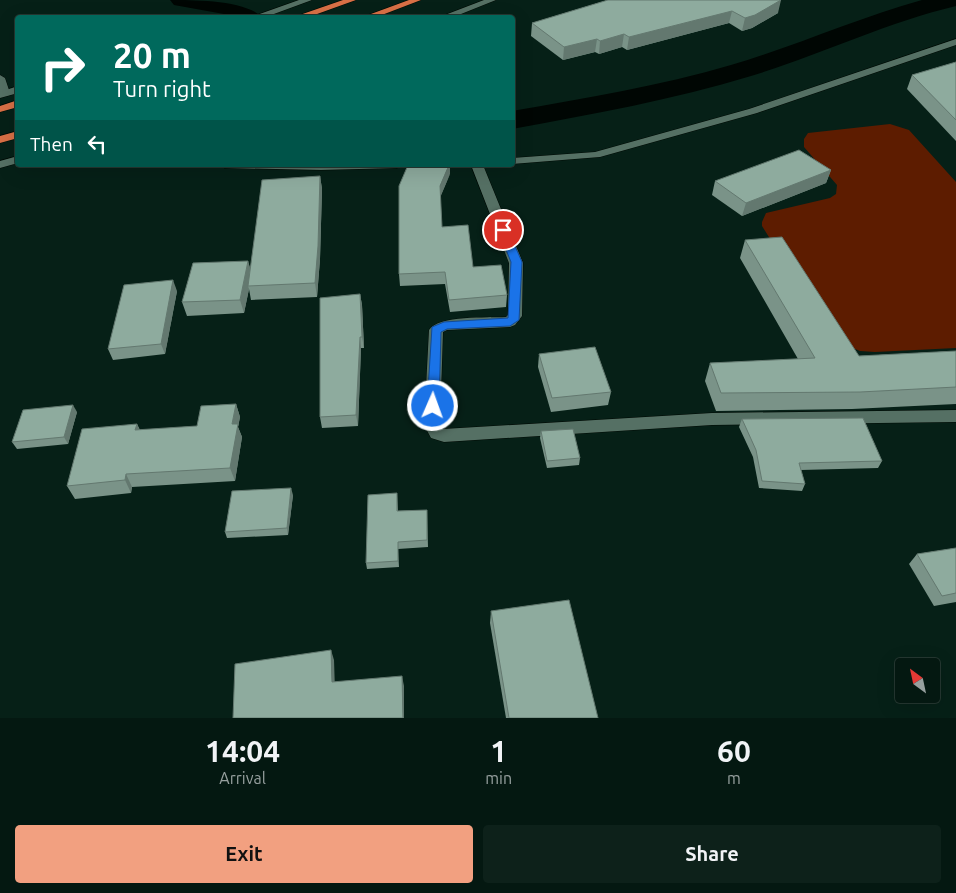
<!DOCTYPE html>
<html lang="en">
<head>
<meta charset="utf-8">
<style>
  :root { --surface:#041811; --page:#0d211a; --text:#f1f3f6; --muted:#97a09f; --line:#253731; --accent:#f2a080 }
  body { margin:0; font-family:Ubuntu,sans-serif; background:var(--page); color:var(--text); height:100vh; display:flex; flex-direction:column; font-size:19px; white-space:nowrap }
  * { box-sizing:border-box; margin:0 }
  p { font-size:16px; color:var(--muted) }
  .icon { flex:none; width:28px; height:28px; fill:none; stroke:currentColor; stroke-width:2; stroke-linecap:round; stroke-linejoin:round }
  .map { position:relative; height:718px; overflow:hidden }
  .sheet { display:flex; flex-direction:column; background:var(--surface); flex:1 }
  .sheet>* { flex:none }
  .hud { position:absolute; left:15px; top:15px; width:500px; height:152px; border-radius:5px; box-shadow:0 5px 20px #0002,0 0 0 1px var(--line); background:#00695c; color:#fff; overflow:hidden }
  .needle { width:32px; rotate:327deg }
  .controls { position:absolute; left:895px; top:658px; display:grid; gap:10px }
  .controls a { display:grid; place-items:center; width:45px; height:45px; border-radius:5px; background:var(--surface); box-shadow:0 5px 20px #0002,0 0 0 1px var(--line); font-size:25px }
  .pin { position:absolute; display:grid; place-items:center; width:42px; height:42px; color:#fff; margin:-21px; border:2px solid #fff; border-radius:50%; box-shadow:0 1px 5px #0007 }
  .me { position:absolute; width:55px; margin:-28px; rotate:2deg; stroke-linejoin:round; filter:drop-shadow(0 0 4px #0008) }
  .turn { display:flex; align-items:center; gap:18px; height:105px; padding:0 15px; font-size:22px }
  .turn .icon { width:65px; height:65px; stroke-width:2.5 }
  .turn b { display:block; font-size:35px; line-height:42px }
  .then { display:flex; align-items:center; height:48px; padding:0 15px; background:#0003; gap:10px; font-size:19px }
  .eta { display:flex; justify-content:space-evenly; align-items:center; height:85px; text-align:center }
  .eta b { font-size:30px; font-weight:700; line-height:35px }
  .primary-button { display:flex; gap:10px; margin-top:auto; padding:10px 15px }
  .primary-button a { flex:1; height:58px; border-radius:5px; background:var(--accent); color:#111; font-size:20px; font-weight:700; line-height:58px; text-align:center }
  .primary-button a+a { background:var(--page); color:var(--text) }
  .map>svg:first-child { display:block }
</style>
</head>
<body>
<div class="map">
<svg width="956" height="718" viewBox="0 0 956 718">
  <rect width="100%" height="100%" fill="#062017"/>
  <polygon fill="#5d1c00" points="890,124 909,130 956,182 956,348 875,352 860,351 848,346 823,323 762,226 762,222 766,213 830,198 836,194 837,185 804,147 804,139 808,133"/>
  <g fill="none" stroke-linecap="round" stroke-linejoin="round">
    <g fill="#000603" fill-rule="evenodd">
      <path d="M170 0C195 0 246 0 263 18H231L224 14 174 5Z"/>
      <path d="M922 0H956V6C885 23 820 55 751 76 673 100 592 114 512 129V111C586 98 660 86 731 65 796 46 857 18 922 0Z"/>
    </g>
    <defs>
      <g id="street">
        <polygon points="956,39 956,45 757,113 600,157 512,164 512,158 595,152 749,109"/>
        <polygon points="0,75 5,78 10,93 9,95 5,96 0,93"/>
        <polygon points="219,165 403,165 397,168 321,170 225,168"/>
        <path d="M471 165H483L523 263 522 316 515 325 510 327 447 330 443 332 440 425 443 429 712 413 956 410V422L712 425 444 442 431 438 424 425 429 330C438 315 488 318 506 317L508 315 509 263Z"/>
      </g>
      <g id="secondary">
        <polygon points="299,0 312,0 263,18 248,18"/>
        <polygon points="484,0 496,0 451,18 437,18"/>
        <polygon points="18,86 18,93 0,98 0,92"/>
        <polygon points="18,156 18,163 0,168 0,161"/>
      </g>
      <g id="highway">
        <polygon points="343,0 356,0 306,18 291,18"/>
        <polygon points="409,0 421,0 374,18 360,18"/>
        <polygon points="18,100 18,107 0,112 0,106"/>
        <polygon points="18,131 18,138 0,143 0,136"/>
      </g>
    </defs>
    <use href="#street" stroke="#000a04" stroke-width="1"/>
    <use href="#secondary" stroke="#000a04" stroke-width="1"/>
    <use href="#highway" stroke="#000a04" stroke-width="1"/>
    <use href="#street" fill="#557064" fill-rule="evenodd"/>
    <use href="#secondary" fill="#557064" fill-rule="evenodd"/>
    <use href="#highway" fill="#d87046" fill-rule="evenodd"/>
  </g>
  <g fill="#7a9388">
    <polygon points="608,0 778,13 752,28 742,31 729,23 627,50 622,47 599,54 595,52 563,60 531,36 532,23"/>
    <polygon points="956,62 956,141 907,89 912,75"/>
    <polygon points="831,170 826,183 742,216 712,195 715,181"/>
    <polygon points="450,174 440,197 442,227 473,267 507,295 506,307 450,312 445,284 400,286 399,274"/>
    <polygon points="320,176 322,189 320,259 317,297 251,300 249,289 244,313 187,316 182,302 248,261 250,269"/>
    <polygon points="745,240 859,356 956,351 956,404 852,409 716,411 705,381 710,363 798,359 740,258"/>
    <polygon points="177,291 165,354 113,360 108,349"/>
    <polygon points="360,294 362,305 364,348 361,348 358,426 322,428 320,417"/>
    <polygon points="539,354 611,392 608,405 551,412 538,367"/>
    <polygon points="236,404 240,417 238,427 242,437 235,481 132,487 131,493 75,499 67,486 137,424 140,430 197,426"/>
    <polygon points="77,412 68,444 17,449 12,442"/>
    <polygon points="742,419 882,461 878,468 801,470 805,484 802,491 759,488 753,457 739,427"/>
    <polygon points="541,431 580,458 579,465 547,468 540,438"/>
    <polygon points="397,493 398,511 427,510 428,547 398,549 399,567 367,569 366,563"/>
    <polygon points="293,495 288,535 227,538 225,532"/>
    <polygon points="956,548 956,602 934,606 909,564 917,554"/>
    <polygon points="491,611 598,718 506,718 490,623"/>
  </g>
  <g fill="#63786f">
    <polygon points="781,0 778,13 752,28 742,31 745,18"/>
    <polygon points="732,11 729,23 627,50 629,37"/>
    <polygon points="624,34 622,47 599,54 600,41"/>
    <polygon points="597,39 595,52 563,60 564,47"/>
    <polygon points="449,165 450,165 450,174 440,198 440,186"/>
    <polygon points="831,170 826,183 742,216 746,203"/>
    <polygon points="320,176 322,189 320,259 317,297 315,283"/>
    <polygon points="248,261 252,274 248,286 249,289 244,313 240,300"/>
    <polygon points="173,280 177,291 165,354 161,344"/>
    <polygon points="360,294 362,305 364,348 362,337"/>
    <polygon points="360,337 361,348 358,426 356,415"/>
    <polygon points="236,404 240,417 238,427 242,437 235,481 230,468 232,424"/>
    <polygon points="73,405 77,412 68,444 64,437"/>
    <polygon points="137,424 143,437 135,430"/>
    <polygon points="126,474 132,487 131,493 125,480"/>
    <polygon points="291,488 293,495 288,535 287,528"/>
    <polygon points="331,650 334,660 335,692 332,682"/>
    <polygon points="402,676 404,686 404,718 403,718"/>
  </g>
  <g fill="#8eab9e" stroke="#63786f">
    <polygon points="608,0 781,0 755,15 745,18 732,11 629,37 624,34 600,41 597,39 564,47 532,23"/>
    <polygon points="956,62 956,120 912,75"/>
    <polygon points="799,150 831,170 746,203 715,181"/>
    <polygon points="408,165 449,165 440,186 442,227 468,225 473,267 501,265 507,295 449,300 445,272 399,274 399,186"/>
    <polygon points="320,176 318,246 315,283 248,286 262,180"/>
    <polygon points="782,237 859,356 956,351 956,387 860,392 721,393 710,363 815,358 745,240"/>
    <polygon points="248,261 240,300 182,302 193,263"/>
    <polygon points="173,280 161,344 108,349 124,285"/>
    <polygon points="360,294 362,337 360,337 356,415 320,417 320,298"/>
    <polygon points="595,347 611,392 552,398 539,354"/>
    <polygon points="236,404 232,424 238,424 230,468 126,474 125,480 67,486 82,429 137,424 135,430 197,426 201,406"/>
    <polygon points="73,405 64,437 12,442 23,410"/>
    <polygon points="863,418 882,461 799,463 805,484 762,481 756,450 742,419"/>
    <polygon points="573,429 580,458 547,461 541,431"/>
    <polygon points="291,488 287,528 225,532 232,491"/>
    <polygon points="397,493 397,511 427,510 427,540 398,542 398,561 366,563 368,495"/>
    <polygon points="956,548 956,593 942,596 917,554"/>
    <polygon points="569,600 598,718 509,718 491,611"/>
    <polygon points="331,650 332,682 402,676 403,718 233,718 235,664"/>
  </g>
  <polygon fill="#1a73e8" stroke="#114b97" points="503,227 508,230 522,262 519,320 510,326 447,329 441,332 439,406 433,410 429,409 427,406 432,327 444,322 508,318 511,262 498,230"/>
</svg>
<div class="controls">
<a><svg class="needle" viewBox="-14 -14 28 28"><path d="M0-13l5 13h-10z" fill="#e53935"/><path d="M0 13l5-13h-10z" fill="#97a09f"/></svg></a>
</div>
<div class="pin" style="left:503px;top:230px;background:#d93025"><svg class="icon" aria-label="arrive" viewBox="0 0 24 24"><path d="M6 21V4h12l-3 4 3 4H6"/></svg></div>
<svg class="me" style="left:433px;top:406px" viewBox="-20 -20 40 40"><circle r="17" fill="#1a73e8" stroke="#fff" stroke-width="3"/><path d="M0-11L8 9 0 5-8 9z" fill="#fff"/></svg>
<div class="hud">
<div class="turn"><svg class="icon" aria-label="right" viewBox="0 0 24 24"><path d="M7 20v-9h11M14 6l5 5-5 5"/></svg><div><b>20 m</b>Turn right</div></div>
<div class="then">Then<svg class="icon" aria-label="left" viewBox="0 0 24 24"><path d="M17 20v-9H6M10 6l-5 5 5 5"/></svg></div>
</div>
</div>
<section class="sheet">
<div class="eta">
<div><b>14:04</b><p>Arrival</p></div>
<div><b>1</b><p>min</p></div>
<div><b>60</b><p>m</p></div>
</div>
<div class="primary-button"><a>Exit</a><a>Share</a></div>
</section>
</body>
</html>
